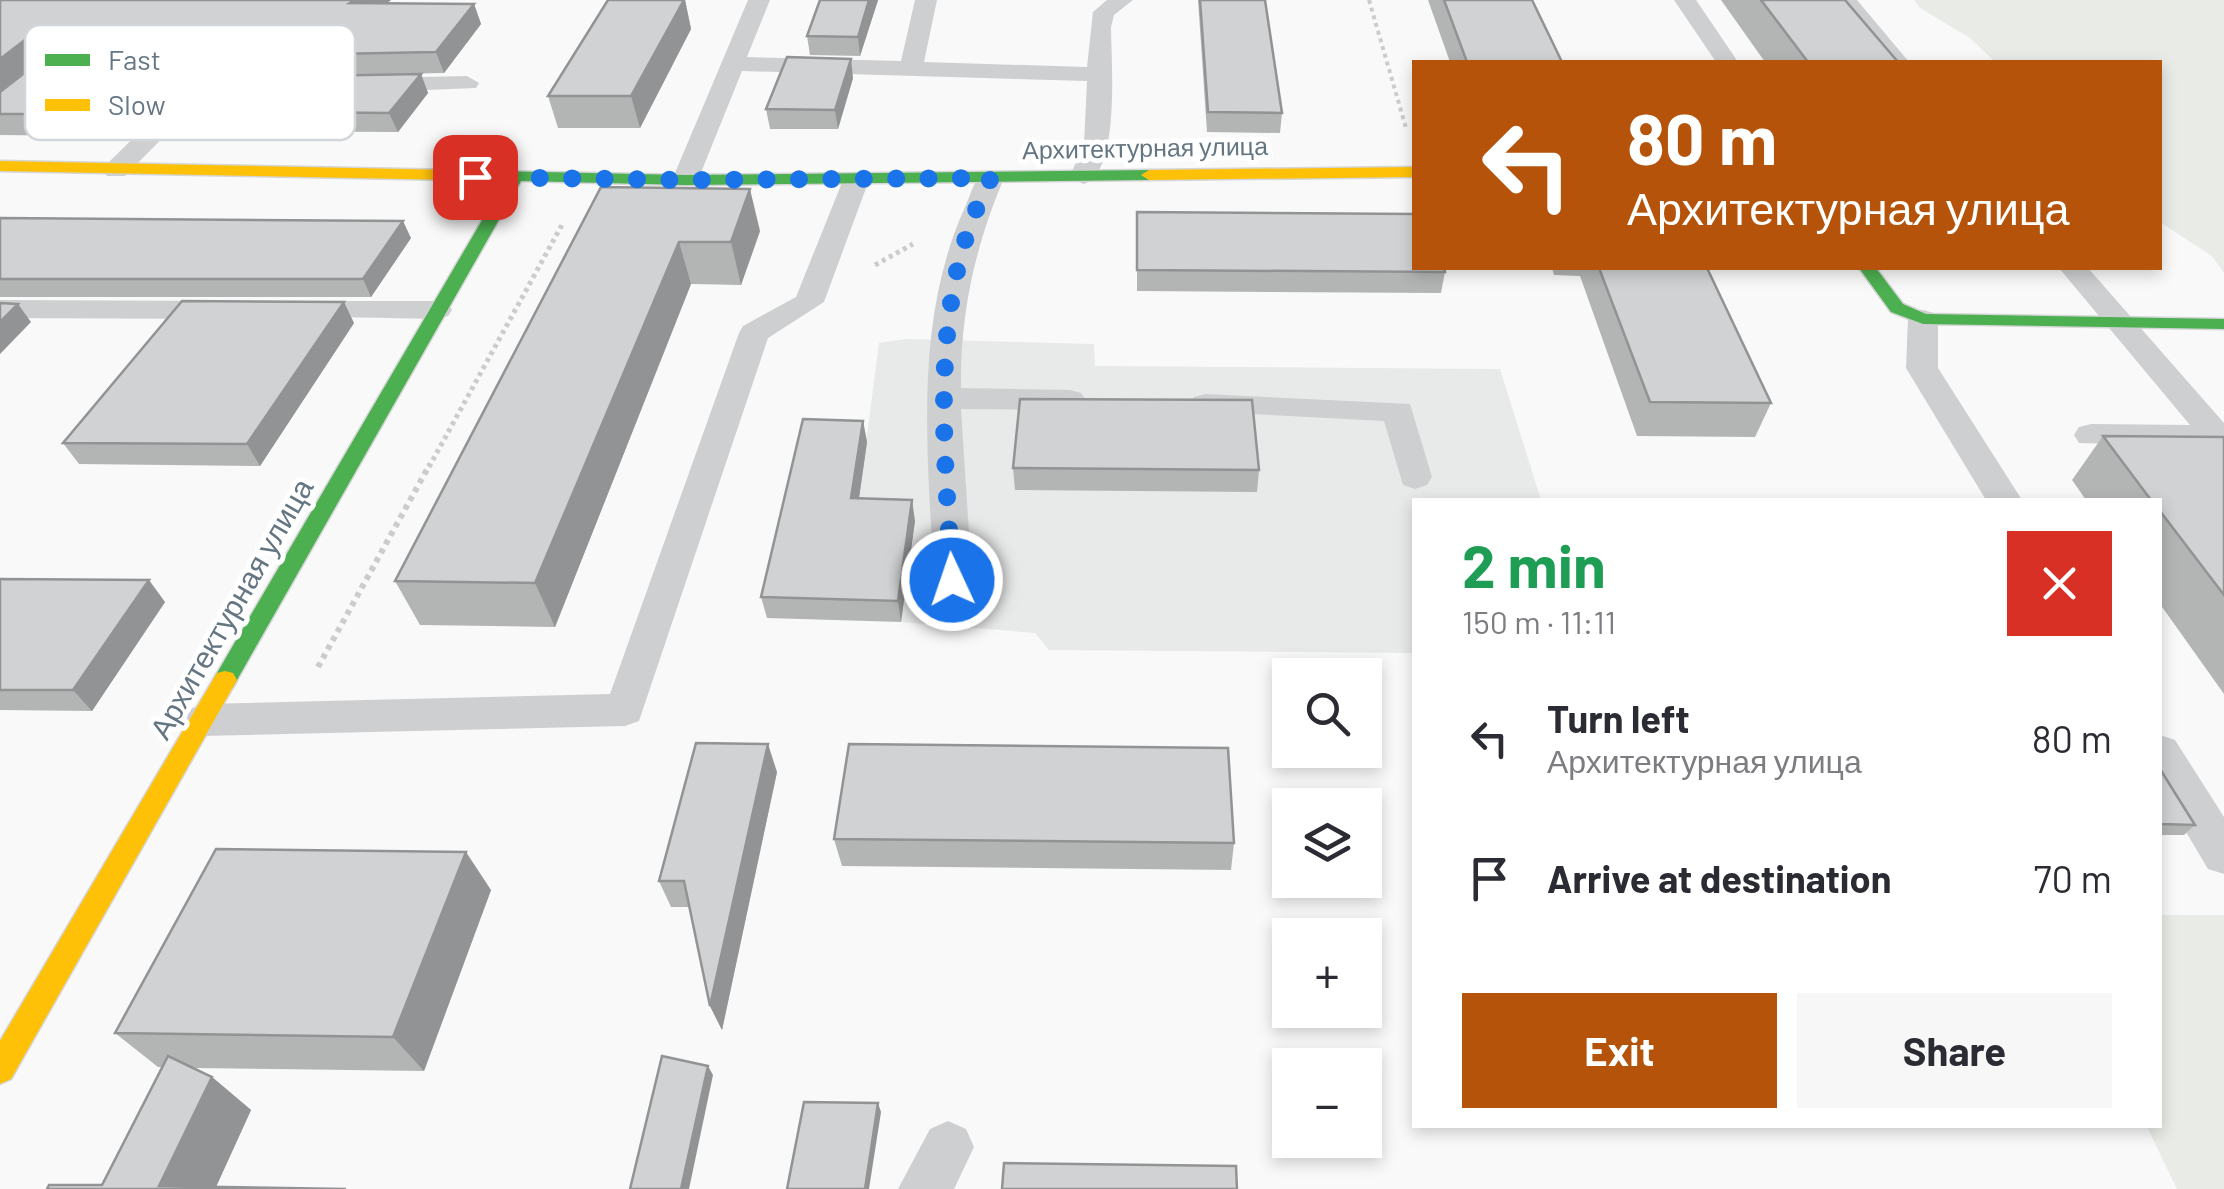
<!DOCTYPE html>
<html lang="en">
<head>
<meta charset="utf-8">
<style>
  :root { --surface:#fff; --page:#f7f7f7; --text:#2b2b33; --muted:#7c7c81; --accent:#b45309 }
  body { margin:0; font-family:Barlow,sans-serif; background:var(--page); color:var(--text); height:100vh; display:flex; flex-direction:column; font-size:38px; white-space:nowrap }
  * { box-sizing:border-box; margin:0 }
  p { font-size:32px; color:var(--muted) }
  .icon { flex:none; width:55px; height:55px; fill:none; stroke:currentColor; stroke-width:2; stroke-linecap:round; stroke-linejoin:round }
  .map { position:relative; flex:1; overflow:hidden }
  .sheet { position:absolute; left:1412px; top:498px; width:750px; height:630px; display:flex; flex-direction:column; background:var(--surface); border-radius:0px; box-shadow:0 5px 15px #0003 }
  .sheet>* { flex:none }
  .guide { position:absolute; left:1412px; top:60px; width:750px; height:210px; border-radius:0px; box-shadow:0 5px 15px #0003; background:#b45309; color:#fff; overflow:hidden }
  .fabs { position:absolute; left:1272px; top:658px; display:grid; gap:20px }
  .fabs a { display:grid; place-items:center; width:110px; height:110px; border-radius:0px; background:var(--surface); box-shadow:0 5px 15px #0003; font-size:50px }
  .pin { position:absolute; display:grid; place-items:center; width:85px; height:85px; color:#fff; margin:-42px; border-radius:20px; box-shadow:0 5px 15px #0006 }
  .me { position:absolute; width:110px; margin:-55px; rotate:357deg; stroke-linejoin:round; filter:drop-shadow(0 0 8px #0008) }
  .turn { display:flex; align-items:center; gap:35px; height:210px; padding:0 50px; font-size:45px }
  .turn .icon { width:130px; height:130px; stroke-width:2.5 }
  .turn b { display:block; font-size:70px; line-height:85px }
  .round { display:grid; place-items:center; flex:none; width:105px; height:105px; border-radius:0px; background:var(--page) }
  .overview { display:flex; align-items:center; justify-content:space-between; height:170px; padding:0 50px }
  h1 { font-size:60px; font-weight:700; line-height:75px; color:#1e9e55 }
  .cta { display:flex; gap:20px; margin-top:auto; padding:20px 50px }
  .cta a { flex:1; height:115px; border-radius:0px; background:var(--accent); color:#fff; font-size:40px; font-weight:700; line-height:115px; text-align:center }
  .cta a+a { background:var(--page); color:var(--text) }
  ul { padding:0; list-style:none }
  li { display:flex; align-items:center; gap:30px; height:140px; padding:0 50px }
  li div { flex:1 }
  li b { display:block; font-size:38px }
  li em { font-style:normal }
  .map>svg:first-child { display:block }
</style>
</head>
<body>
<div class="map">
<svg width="2224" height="1189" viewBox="0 0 2224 1189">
  <rect width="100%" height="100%" fill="#f9f9f9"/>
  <polygon fill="#e8e9e9" points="905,339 1094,344 1095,366 1500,369 1541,500 1415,500 1415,653 1049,650 1035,633 901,622 915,522 856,519 879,343"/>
  <g fill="#e8ebe6">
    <polygon points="1914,0 2224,0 2224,273 2212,256 2160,222 2160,62 1995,62 1970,38 1920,8"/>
    <polygon points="2160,915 2224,915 2224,1189 2177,1189 2146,1125 2160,1125"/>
  </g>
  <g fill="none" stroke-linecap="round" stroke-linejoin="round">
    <defs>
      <g id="fast">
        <polygon points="453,170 685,175 1149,170 1157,175 1149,180 685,185 521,181 233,687 217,687 213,680 217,673 505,181 447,178 445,175"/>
        <polygon points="1859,268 1876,268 1903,304 1926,314 2224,319 2224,329 1923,324 1891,312"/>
      </g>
      <g id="slow">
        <polygon points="0,161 453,170 461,175 453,180 0,171"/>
        <polygon points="1415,167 1415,177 1149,180 1141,175 1149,170"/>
        <polygon points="225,671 233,673 237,680 233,687 11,1079 0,1084 0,1041 217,673"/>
      </g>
    </defs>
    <use href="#fast" stroke="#d5d6d7" stroke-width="3"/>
    <use href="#slow" stroke="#d5d6d7" stroke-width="3"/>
    <polyline stroke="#cbcccd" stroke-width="4" stroke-dasharray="4 4" stroke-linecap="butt" points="1369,0 1406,128"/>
    <g stroke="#cbcccd" stroke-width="5" stroke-dasharray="4 4" stroke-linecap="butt">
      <polyline points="875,265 913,244"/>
      <polyline points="429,467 563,223"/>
    </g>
    <polyline stroke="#cbcccd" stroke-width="6" stroke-dasharray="5 5" stroke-linecap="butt" points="318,667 430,464"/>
    <g fill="#cecfd0" fill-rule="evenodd">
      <path d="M748 0H770L747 57 901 61 915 0H937L924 62 1087 67 1093 12 1107 0H1133L1114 15 1111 27C1111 60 1121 175 1083 184L1070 176 1084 144 1087 81 742 71 698 180 694 186H676L672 180Z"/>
      <polygon points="1674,0 1696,0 1738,62 1716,62"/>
      <polygon points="1834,0 1857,0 1909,62 1886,62"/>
      <polygon points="467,76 479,83 476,88 375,92 363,85 375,78"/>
      <polygon points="205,80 214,82 217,87 214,92 206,94 125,176 107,176 103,170 107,164 190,82"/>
      <path d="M991 170 1004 178C975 246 960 314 961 388L1070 390 1081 393 1086 400 1081 407 1070 410 961 409 972 580 966 590 953 593 940 590 934 580C928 455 912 322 966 205 972 191 975 174 991 170Z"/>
      <polygon points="856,172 869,180 824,302 768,338 639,721 625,726 204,736 190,731 184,720 190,709 204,704 610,694 739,333 743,326 796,297 843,180"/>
      <polygon points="2059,268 2088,268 2224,423 2224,455 2208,447 2079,443 2074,435 2079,427 2091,424 2190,425"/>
      <polygon points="0,300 227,301 238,304 242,310 238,316 227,319 0,318"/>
      <polygon points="297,301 437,301 448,304 452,310 448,316 437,319 286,316 282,310 286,304"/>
      <polygon points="1923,310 1934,313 1938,319 1938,368 2022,500 1986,500 1906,368 1908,319 1912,313"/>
      <polygon points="1205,394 1410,404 1432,477 1427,485 1415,489 1403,485 1384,421 1194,411 1189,404 1194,397"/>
      <polygon points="2160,735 2175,740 2224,817 2224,874 2208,869 2160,788"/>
      <polygon points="948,1121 966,1129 974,1147 954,1189 898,1189 930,1129"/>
    </g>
    <use href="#fast" fill="#4caf50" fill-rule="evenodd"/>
    <use href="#slow" fill="#ffc107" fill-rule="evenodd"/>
  </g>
  <g fill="#b3b5b5">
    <polygon points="0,0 391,0 386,4 474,4 481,24 444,73 190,78 137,131 95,130 89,136 0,135 0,92 44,57 0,91"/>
    <polygon points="685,0 691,29 640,128 558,128 548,96"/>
    <polygon points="820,0 878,0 860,56 810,55 807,36"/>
    <polygon points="1198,0 1265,0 1282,113 1280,133 1207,132"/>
    <polygon points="1428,0 1532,0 1562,62 1450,62"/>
    <polygon points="1721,0 1845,0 1898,62 1765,62"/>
    <polygon points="421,74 428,93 398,132 175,131 164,111"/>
    <polygon points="853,78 838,129 770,129 766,109"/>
    <polygon points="601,187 760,231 741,285 691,284 555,627 420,625 395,581"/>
    <polygon points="1137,212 1445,272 1441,293 1137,291"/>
    <polygon points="0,218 411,238 371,297 0,297"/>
    <polygon points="1552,268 1707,268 1771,403 1755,437 1637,436 1580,276 1554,275"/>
    <polygon points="1908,268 1907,268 2012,268 2012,269"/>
    <polygon points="354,323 260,466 79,464 63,443"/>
    <polygon points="863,421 867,442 859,498 915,521 901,622 767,618 761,597"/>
    <polygon points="2103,436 2224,437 2224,694 2160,604 2160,500 2086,500 2072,480"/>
    <polygon points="1013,468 1259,470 1257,492 1015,490"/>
    <polygon points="0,579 165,602 92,711 0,710"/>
    <polygon points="2160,769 2195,825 2184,835 2160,835"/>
    <polygon points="777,772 722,1030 710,1006 690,907 671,907 659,881"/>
    <polygon points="834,839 1234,843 1231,870 842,866"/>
    <polygon points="491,890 424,1071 193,1068 212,1077 251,1110 216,1187 102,1185 163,1067 158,1067 115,1033"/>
  </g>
  <g fill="#929394">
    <polygon points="355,0 391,0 358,24 350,3"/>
    <polygon points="685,0 691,29 640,128 631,96"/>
    <polygon points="869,0 878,0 860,56 858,37"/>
    <polygon points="474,4 481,24 444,73 436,52"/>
    <polygon points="30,36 42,57 0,91 0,59"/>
    <polygon points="179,57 190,78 137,131 124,109"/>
    <polygon points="851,59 853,78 838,129 835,110"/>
    <polygon points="421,74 428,93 398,132 389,113"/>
    <polygon points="82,109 95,130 89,136 76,114"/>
    <polygon points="750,189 760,231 741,285 731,242"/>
    <polygon points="403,221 411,238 371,297 363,279"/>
    <polygon points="679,242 691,284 555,627 535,583"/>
    <polygon points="344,302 354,323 260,466 247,444"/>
    <polygon points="18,304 31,322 0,354 0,322"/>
    <polygon points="863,421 867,442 856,519 851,498"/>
    <polygon points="912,500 915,521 901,622 898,601"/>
    <polygon points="149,580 165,602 92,711 73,690"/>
    <polygon points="768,744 777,772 722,1030 710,1006"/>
    <polygon points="466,852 491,890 424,1071 393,1037"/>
    <polygon points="708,1066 713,1075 689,1189 681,1189"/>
    <polygon points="212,1077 251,1110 215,1189 159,1186"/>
    <polygon points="878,1103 881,1112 869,1189 865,1189"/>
  </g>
  <g fill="#d0d2d3" stroke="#929394" stroke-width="2.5">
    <polygon points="0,0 355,0 350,3 474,4 436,52 179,57 124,109 82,109 76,114 0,114 0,92 46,56 155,53 163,43 147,33 30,36 0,59"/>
    <polygon points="608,0 684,0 631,96 548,96"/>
    <polygon points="820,0 869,0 858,37 807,36"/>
    <polygon points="1200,0 1265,0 1282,113 1208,112"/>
    <polygon points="1444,0 1532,0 1562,62 1467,62"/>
    <polygon points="1761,0 1845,0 1898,62 1808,62"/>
    <polygon points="787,57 851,59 835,110 766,109"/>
    <polygon points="421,74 389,113 164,111 198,78"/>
    <polygon points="601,187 750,189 731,242 679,242 535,583 395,581"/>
    <polygon points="1137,212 1415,214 1415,268 1444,268 1445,272 1137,270"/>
    <polygon points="0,218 403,221 363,279 0,279"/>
    <polygon points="1599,268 1707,268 1771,403 1650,402"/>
    <polygon points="182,301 344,302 247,444 63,443"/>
    <polygon points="0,303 18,304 0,322"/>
    <polygon points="1020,399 1252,400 1259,470 1013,468"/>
    <polygon points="803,419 863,421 851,498 912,500 898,601 761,597"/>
    <polygon points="2103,436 2224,437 2224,595 2160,511 2160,500 2151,500"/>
    <polygon points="0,579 149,580 73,690 0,690"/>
    <polygon points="696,743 768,744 710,1006 684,881 659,881"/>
    <polygon points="849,744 1228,748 1234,843 834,839"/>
    <polygon points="2160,769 2195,825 2160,824"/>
    <polygon points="216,849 466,852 393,1037 115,1033"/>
    <polygon points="168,1056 212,1077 159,1186 346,1189 47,1189 49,1185 102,1185"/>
    <polygon points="662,1056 708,1066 681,1189 630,1189"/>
    <polygon points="804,1102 878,1103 865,1189 787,1189"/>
    <polygon points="1004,1163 1236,1166 1237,1189 1002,1189"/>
  </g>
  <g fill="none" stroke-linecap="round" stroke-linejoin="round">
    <path stroke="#1a73e8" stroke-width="18" stroke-dasharray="0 32.4" d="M475 177 685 180 991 178C926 299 945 448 952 580"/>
  </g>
  <g text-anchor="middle" stroke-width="10" stroke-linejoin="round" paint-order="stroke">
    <g font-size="25" fill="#657683" stroke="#fff">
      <text transform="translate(1145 148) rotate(-1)" y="9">Архитектурная улица</text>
    </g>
    <g font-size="30" fill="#657683" stroke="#fff">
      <text transform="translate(232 609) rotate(-60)" y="10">Архитектурная улица</text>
    </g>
  </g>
  <rect x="25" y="25" width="330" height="115" rx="15" fill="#fff" stroke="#d1d6da" stroke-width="2.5"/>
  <rect x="45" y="54" width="45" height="12" fill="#4caf50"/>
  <rect x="45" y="99" width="45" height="12" fill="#ffc107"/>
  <g font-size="28" fill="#657683">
    <text x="108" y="70">Fast</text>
    <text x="108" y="115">Slow</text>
  </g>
</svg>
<div class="fabs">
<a><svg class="icon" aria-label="search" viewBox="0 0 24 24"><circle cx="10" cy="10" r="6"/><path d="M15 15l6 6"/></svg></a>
<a><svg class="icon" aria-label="layers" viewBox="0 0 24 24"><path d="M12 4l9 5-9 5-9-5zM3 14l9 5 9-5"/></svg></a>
<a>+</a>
<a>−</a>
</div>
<div class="pin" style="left:475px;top:177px;background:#d93025"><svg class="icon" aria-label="arrive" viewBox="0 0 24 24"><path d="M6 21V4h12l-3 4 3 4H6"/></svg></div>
<svg class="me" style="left:952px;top:580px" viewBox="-20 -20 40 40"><circle r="17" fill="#1a73e8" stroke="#fff" stroke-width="3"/><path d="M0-11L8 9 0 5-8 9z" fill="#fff"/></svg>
<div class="guide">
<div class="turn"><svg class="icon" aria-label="left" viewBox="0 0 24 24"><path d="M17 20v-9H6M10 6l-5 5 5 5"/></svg><div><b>80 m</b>Архитектурная улица</div></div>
</div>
<section class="sheet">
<div class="overview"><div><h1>2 min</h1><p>150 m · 11:11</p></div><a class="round" style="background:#d93025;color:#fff"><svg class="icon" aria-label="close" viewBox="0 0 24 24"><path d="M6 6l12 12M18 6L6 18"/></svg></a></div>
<ul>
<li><svg class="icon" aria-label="left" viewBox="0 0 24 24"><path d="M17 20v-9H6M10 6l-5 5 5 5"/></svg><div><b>Turn left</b><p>Архитектурная улица</p></div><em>80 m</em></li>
<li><svg class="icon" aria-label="arrive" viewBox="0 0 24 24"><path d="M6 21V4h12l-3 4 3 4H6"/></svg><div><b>Arrive at destination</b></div><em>70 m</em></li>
</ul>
<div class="cta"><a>Exit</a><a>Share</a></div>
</section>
</div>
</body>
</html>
